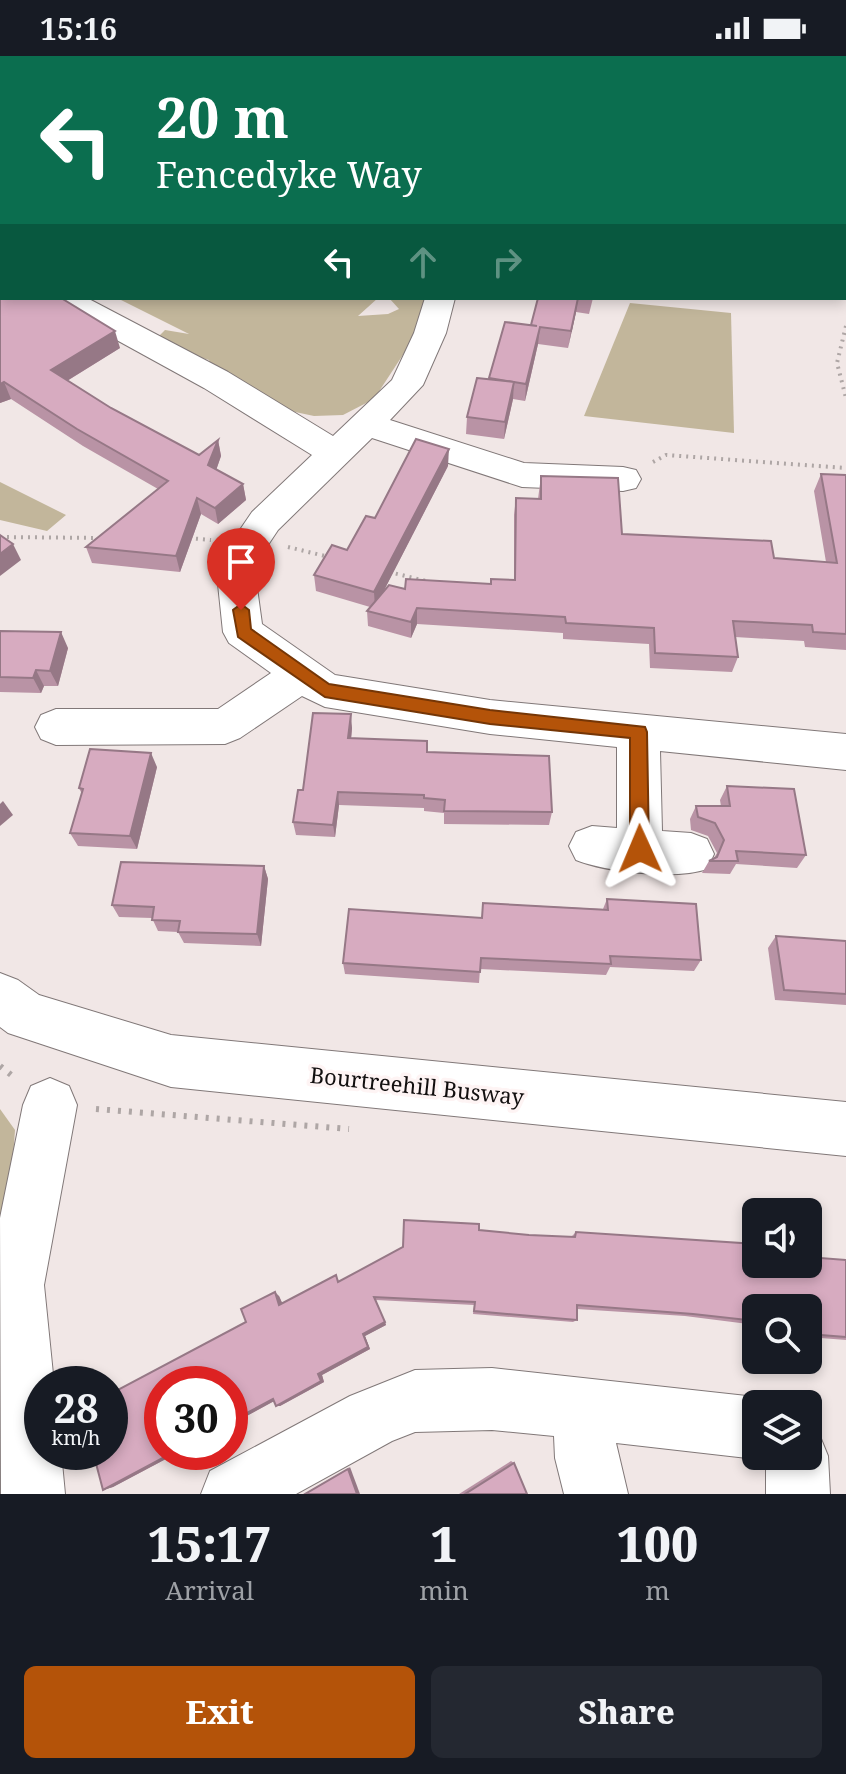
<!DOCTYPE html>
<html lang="en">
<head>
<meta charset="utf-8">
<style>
  :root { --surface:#171b24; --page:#242831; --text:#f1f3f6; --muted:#9ea1a6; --accent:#b45309 }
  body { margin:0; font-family:"Noto Serif",serif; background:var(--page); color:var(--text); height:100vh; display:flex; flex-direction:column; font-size:30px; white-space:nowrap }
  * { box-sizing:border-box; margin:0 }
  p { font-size:26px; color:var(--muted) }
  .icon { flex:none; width:44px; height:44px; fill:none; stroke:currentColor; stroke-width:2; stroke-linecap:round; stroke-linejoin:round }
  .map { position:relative; height:1438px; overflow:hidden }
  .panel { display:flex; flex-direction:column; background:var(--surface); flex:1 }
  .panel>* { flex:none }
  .guide { position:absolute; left:0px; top:0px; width:846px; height:244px; box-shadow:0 4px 12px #0003; background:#0b6e4f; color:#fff; overflow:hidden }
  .buttons { position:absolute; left:742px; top:1142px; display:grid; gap:16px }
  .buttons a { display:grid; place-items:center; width:80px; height:80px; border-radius:12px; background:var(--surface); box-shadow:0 4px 12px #0003; font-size:40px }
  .speed { position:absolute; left:24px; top:1310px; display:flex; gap:16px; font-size:40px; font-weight:700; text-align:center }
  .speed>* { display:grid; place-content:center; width:104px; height:104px; border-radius:50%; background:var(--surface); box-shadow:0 4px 12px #0003; line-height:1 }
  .speed small { font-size:20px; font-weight:400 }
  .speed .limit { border:12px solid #d22; background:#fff; color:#111 }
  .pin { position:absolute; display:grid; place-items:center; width:68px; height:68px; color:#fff; margin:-82px -34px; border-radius:50% 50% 50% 0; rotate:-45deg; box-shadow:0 0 8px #0007 }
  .pin .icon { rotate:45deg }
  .me { position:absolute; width:88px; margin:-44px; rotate:359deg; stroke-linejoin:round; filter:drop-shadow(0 0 6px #0008) }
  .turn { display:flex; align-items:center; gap:28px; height:168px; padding:0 24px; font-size:36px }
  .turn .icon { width:104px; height:104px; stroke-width:2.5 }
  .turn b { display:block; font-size:56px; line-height:68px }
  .lanes { display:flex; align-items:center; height:76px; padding:0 24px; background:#0003; justify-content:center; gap:40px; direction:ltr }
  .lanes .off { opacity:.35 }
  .eta { display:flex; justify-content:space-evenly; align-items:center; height:136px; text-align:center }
  .eta b { font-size:48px; font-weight:800; line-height:56px }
  .primary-button { display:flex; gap:16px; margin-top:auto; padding:16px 24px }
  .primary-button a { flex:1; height:92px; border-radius:12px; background:var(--accent); color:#fff; font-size:32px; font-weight:800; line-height:92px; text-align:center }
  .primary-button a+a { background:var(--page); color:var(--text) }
  .status { display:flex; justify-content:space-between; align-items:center; height:56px; padding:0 40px; background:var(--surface); direction:ltr }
  .status svg { height:22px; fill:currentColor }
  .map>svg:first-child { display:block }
</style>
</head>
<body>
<div class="status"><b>15:16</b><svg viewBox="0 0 49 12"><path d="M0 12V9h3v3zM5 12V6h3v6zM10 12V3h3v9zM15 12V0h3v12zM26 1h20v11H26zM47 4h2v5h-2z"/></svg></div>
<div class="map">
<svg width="846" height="1438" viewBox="0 0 846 1438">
  <rect width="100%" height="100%" fill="#f1e7e6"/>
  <g fill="#c2b69b">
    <polygon points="0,0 486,0 2,2 0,208"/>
    <polygon points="117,242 378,242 358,260 388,258 399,253 389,242 428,242 412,285 374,343 343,359 314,360 281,353 211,312 209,304 184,297 158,281 165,274 189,278"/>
    <polygon points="630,247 731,257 734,377 584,360"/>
    <polygon points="0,426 66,459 47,475 0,464"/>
    <polygon points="0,1053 15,1074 0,1291"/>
  </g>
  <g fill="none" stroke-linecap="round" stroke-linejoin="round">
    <defs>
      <g id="minor">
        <polygon points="494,0 519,0 493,2"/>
        <path d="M49 242H87L228 316 333 380 392 324 414 277 425 242H455L446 277 423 329 390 364 524 407 623 411 636 414 641 423 636 432 623 435 522 431 372 382 278 474 254 510 262 568 335 619 490 644 846 678V714L660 695 662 775 691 777 707 783 714 798 707 813C677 824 606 816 576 804L569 790 576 776 592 770 617 772V691L490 678 325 651 302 640 240 682 225 688 56 689 41 683 35 671 41 659 56 653H218L271 617 229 587 223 576 216 509 252 456 312 399 204 332 53 249Z"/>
        <polygon points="0,917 18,924 39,939 171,979 846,1046 846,1100 171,1031 8,977 0,971"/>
        <polygon points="50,1022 69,1030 77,1049 44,1229 54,1328 42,1328 42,1396 61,1396 65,1438 1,1438 0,1162 23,1049 31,1030"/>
        <polygon points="492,1312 756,1341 773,1348 756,1348 756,1400 763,1400 756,1403 616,1387 628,1438 564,1438 555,1402 554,1380 492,1374 415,1376 392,1385 296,1438 201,1438 210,1415 350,1340 415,1314"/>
        <polygon points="808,1373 819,1378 828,1400 830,1438 766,1438 766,1400 808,1400"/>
      </g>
    </defs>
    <use href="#minor" stroke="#817878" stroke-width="2"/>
    <g stroke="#aea6a5" stroke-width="4" stroke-dasharray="2 5" stroke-linecap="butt">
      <polyline points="846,270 837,307 846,342"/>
      <polyline points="653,406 666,399 846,412"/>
      <polyline points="0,481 103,482"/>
      <polyline points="189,482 211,484"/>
      <polyline points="288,491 329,501"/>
      <polyline points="389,516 426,525"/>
    </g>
    <g stroke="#aea6a5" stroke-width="6" stroke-dasharray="3 8" stroke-linecap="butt">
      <polyline points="0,1010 15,1022"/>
      <polyline points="96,1053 349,1073"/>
    </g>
    <use href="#minor" fill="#fff" fill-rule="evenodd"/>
  </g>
  <g fill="#b993a5">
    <polygon points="551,0 846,0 846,220 844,220 844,2 551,2"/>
    <polygon points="0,220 120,292 67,325 111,352 199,399 218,384 221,400 216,414 243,428 246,444 218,468 201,458 180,516 92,507 86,491 158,433 83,390 11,343 0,347"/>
    <polygon points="538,242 593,242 589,258 576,256 568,292 538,288 525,345 513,343 504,383 466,378 467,361 489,323 531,269"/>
    <polygon points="448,410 384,534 491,528 514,524 514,459 516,442 538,443 541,420 622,478 774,502 826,506 814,435 821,418 846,419 846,594 805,591 804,585 735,581 738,601 732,616 650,612 649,588 563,583 563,577 417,568 411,582 368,570 367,555 370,551 316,535 314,519 347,494 375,462"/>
    <polygon points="0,575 68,592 58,630 44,630 41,637 0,636"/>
    <polygon points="352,672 351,682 427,696 552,756 549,769 444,768 444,757 424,755 424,752 339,749 335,781 296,779 293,766 303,734"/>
    <polygon points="157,711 137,793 78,790 70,777 82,738 79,732"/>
    <polygon points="727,730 806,799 797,812 736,808 730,818 702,817 709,805 714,802 717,797 708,780 691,774 690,763 696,750 721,750 720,744"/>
    <polygon points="264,810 268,823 261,890 184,887 178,876 158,875 152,862 119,861 112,849"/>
    <polygon points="607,843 701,904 694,915 610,911 606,919 480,913 479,927 345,918 343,907 482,861 483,847 603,853"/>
    <polygon points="776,880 846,885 846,949 775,944 768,892"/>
    <polygon points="479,1174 529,1179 571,1181 576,1176 756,1208 846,1204 846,1284 808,1281 808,1252 756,1252 756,1269 685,1260 577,1253 577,1264 573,1266 473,1258 474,1249 376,1244 386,1269 365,1280 370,1293 322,1319 324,1326 280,1350 274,1345 230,1369 230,1328 162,1396 179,1396 113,1431 103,1434 246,1266 279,1240 282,1247 338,1223 339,1226"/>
    <polygon points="511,1405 514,1407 527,1438 459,1438"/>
  </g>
  <g fill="#967886">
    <polygon points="578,242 576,256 568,292 571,275"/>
    <polygon points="540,271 538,288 525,345 526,328"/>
    <polygon points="115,275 120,292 57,331 51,314"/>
    <polygon points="4,326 11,343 0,347 0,328"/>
    <polygon points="514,326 513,343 504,383 505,366"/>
    <polygon points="218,384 221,400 212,426 208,409"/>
    <polygon points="449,393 448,410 375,552 374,536"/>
    <polygon points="243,428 246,444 218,468 215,452"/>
    <polygon points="197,442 201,458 180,516 176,500"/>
    <polygon points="13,488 21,504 0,520 0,498"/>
    <polygon points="417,552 417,568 411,582 411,566"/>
    <polygon points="61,576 68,592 58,630 50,615"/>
    <polygon points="36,614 44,630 41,637 33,622"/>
    <polygon points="351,658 352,672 350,696 348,682"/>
    <polygon points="151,697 157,711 137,793 130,780"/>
    <polygon points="338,736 339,749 335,781 333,769"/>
    <polygon points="3,745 13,759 0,770 0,748"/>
    <polygon points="264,810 268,823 261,890 257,878"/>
    <polygon points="275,1236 279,1240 284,1251 279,1249"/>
    <polygon points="385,1266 386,1269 365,1280 370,1293 322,1319 324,1326 280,1350 276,1350 318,1318 363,1278"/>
    <polygon points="273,1343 278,1343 230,1369 230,1366"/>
    <polygon points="174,1396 179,1396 113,1431 103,1434"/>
    <polygon points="350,1411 360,1438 357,1438 348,1413"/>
  </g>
  <g fill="#d7abc0" stroke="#967886" stroke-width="2">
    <polygon points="553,0 846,0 846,203 844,203 844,2 553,2"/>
    <polygon points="0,220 2,220 2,242 61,242 115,275 51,314 111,352 199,399 218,384 208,409 243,428 215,452 197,442 176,500 86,491 168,425 77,373 4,326 0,328"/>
    <polygon points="538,242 578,242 571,275 540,271 526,328 489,322 505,266 537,270 531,269"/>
    <polygon points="477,322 514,326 505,366 467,361"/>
    <polygon points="416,383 449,393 374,536 314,519 332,489 347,494 366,460 375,462"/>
    <polygon points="821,418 846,419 846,578 813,576 812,569 733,565 738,601 655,597 654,572 566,567 565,561 417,552 411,566 367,555 389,529 405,533 406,523 491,528 491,523 515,524 516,442 541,443 541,420 618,422 622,478 771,485 774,502 837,507"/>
    <polygon points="0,479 13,488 0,498"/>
    <polygon points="0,575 61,576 50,615 36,614 33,622 0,621"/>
    <polygon points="313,657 351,658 348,682 427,685 427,696 549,700 552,756 444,755 445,744 424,742 424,739 338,736 333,769 293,766 298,734 303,734"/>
    <polygon points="90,693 151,697 130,780 70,777 83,733 79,732"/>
    <polygon points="727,730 794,733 806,799 736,795 738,805 709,805 717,801 724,784 715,767 698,761 696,750 730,750"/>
    <polygon points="121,806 264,810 257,878 178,876 180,865 152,864 154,851 112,849"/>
    <polygon points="607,843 696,848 701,904 610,900 611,908 481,902 480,916 343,907 349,853 482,862 483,847 608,854"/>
    <polygon points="776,880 846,885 846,938 784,934"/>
    <polygon points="404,1164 479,1168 479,1174 529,1179 575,1181 576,1176 756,1188 756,1208 808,1208 808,1201 846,1204 846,1281 808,1278 808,1252 756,1252 756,1265 693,1258 577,1249 577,1264 474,1255 475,1246 374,1241 385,1266 363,1278 368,1291 318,1318 321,1325 276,1350 273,1343 230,1366 230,1328 162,1328 162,1396 174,1396 103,1434 93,1396 110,1396 110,1338 246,1266 241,1253 275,1236 279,1249 336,1219 338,1226 403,1191"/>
    <polygon points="514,1407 527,1438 465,1438"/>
    <polygon points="348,1413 357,1438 305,1438"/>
  </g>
  <polygon fill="#b45309" stroke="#753606" stroke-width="2" points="241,548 249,554 251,573 329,628 490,654 645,671 647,676 649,793 646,799 640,802 633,799 630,793 630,682 490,668 325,641 238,581 233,554"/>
  <g text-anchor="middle" stroke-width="7" stroke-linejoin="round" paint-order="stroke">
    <g font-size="22" fill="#120f0f" stroke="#fef4f4">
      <text transform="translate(417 1030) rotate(6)" y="8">Bourtreehill Busway</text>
    </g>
  </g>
</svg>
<div class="buttons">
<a><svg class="icon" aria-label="sound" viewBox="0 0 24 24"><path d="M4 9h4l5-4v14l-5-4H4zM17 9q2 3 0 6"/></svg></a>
<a><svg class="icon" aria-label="search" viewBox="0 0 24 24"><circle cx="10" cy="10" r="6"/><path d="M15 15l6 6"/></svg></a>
<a><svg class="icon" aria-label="layers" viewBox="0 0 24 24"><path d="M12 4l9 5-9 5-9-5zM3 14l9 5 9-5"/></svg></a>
</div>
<div class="speed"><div>28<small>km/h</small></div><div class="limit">30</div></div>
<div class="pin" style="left:241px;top:554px;background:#d93025"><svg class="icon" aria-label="arrive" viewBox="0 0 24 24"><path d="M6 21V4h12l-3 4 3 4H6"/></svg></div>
<svg class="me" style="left:640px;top:793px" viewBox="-20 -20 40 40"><path d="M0-17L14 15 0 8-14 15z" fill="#b45309" stroke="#fff" stroke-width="4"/></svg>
<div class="guide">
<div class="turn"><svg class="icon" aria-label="left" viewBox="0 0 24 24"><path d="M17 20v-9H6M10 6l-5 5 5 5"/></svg><div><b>20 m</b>Fencedyke Way</div></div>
<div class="lanes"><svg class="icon" aria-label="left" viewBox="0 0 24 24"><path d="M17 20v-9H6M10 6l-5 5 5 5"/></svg><svg class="icon off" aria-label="ahead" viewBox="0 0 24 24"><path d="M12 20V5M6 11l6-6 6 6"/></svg><svg class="icon off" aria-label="right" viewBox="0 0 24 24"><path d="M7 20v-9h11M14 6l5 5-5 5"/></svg></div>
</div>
</div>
<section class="panel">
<div class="eta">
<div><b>15:17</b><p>Arrival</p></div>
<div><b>1</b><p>min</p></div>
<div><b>100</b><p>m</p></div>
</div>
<div class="primary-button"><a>Exit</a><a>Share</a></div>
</section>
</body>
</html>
